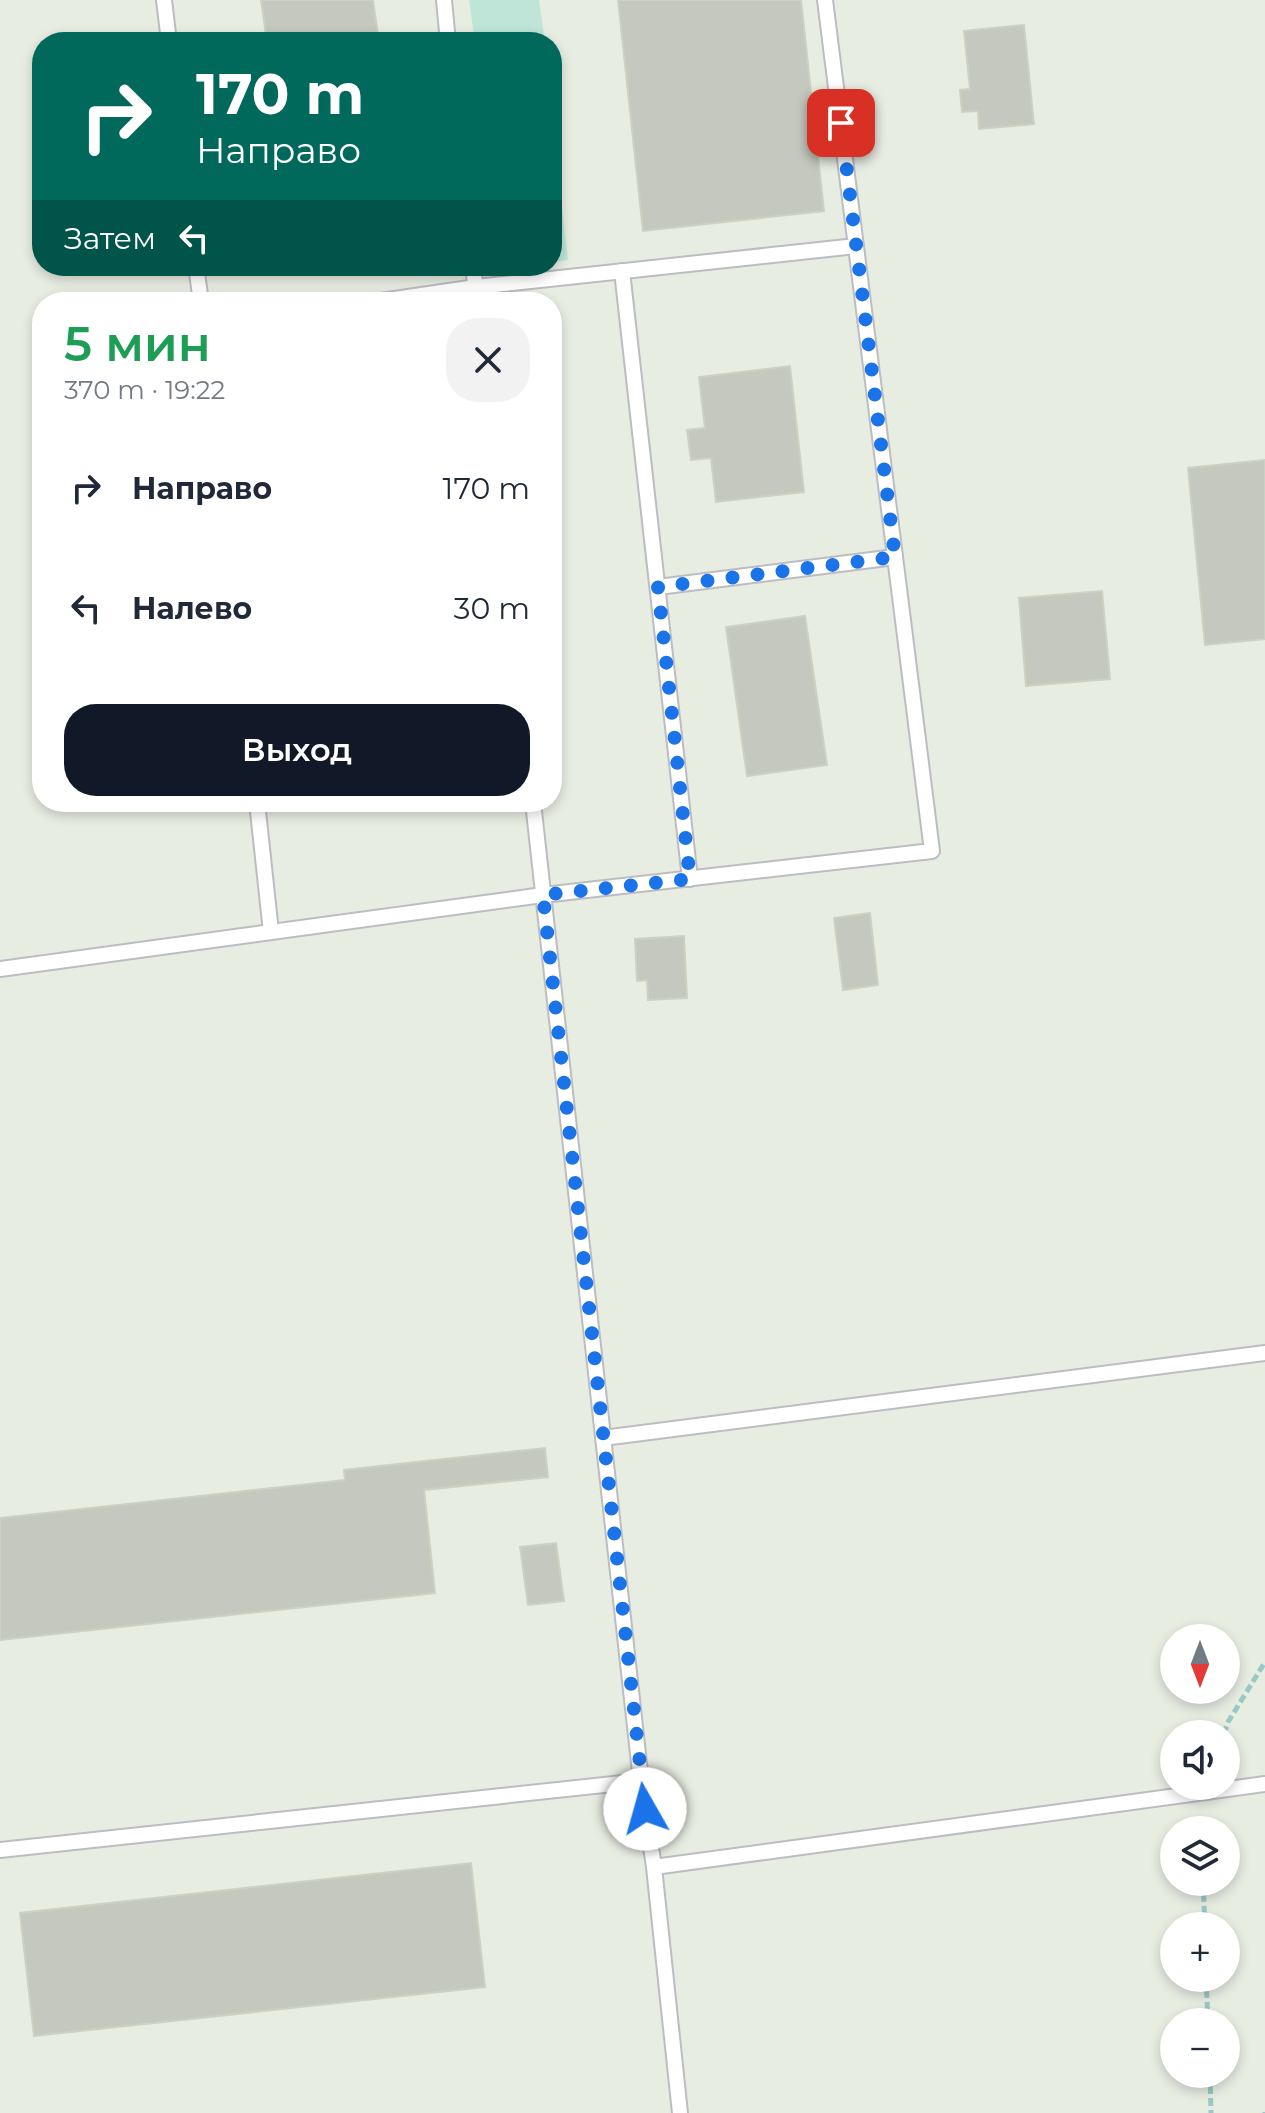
<!DOCTYPE html>
<html lang="ru">
<head>
<meta charset="utf-8">
<style>
  :root { --surface:#fff; --page:#f2f2f3; --text:#1f2937; --muted:#747a83; --accent:#111827 }
  body { margin:0; font-family:Montserrat,sans-serif; background:var(--page); color:var(--text); height:100vh; display:flex; flex-direction:column; font-size:30px; white-space:nowrap }
  * { box-sizing:border-box; margin:0 }
  p { font-size:26px; color:var(--muted) }
  .icon { flex:none; width:44px; height:44px; fill:none; stroke:currentColor; stroke-width:2; stroke-linecap:round; stroke-linejoin:round }
  .map { position:relative; flex:1; overflow:hidden }
  .drawer { position:absolute; left:32px; top:292px; width:530px; height:520px; display:flex; flex-direction:column; background:var(--surface); border-radius:32px; box-shadow:0 4px 12px #0003 }
  .drawer>* { flex:none }
  .top-card { position:absolute; left:32px; top:32px; width:530px; height:244px; border-radius:32px; box-shadow:0 4px 12px #0003; background:#00695c; color:#fff; overflow:hidden }
  .needle { width:52px; rotate:180deg }
  .buttons { position:absolute; left:1160px; top:1624px; display:grid; gap:16px }
  .buttons a { display:grid; place-items:center; width:80px; height:80px; border-radius:50%; background:var(--surface); box-shadow:0 4px 12px #0003; font-size:40px }
  .pin { position:absolute; display:grid; place-items:center; width:68px; height:68px; color:#fff; margin:-34px; border-radius:16px; box-shadow:0 4px 12px #0006 }
  .me { position:absolute; width:88px; margin:-44px; rotate:353deg; stroke-linejoin:round; filter:drop-shadow(0 0 6px #0008) }
  .turn { display:flex; align-items:center; gap:28px; height:168px; padding:0 32px; font-size:36px }
  .turn .icon { width:104px; height:104px; stroke-width:2.5 }
  .turn b { display:block; font-size:56px; line-height:68px }
  .then { display:flex; align-items:center; height:76px; padding:0 32px; background:#0003; gap:16px; font-size:30px }
  .round { display:grid; place-items:center; flex:none; width:84px; height:84px; border-radius:32px; background:var(--page) }
  .head { display:flex; align-items:center; justify-content:space-between; height:136px; padding:0 32px }
  h1 { font-size:48px; font-weight:600; line-height:60px; color:#1e9e55 }
  .primary-button { display:flex; gap:16px; margin-top:auto; padding:16px 32px }
  .primary-button a { flex:1; height:92px; border-radius:32px; background:var(--accent); color:#fff; font-size:32px; font-weight:600; line-height:92px; text-align:center }
  ul { padding:0; list-style:none }
  li { display:flex; align-items:center; gap:24px; height:120px; padding:0 32px }
  li div { flex:1 }
  li b { display:block; font-size:30px }
  li em { font-style:normal }
  .map>svg:first-child { display:block }
</style>
</head>
<body>
<div class="map">
<svg width="1265" height="2113" viewBox="0 0 1265 2113">
  <rect width="100%" height="100%" fill="#e8ede2"/>
  <g fill="#bee5d8">
    <polygon points="469,0 539,0 545,42 475,42"/>
    <polygon points="552,120 568,260 552,262"/>
  </g>
  <g fill="#c5c8be" stroke="#ccd2c0" stroke-width="2">
    <polygon points="261,0 373,0 379,42 267,42"/>
    <polygon points="618,0 801,0 824,211 643,231"/>
    <polygon points="1024,25 1034,124 979,129 978,111 962,112 960,90 970,89 964,31"/>
    <polygon points="790,366 804,492 716,502 711,458 691,460 687,430 705,428 699,377"/>
    <polygon points="1265,460 1265,639 1205,645 1188,468"/>
    <polygon points="1102,591 1110,679 1026,686 1019,598"/>
    <polygon points="805,616 827,765 747,776 726,627"/>
    <polygon points="870,913 878,985 843,990 834,918"/>
    <polygon points="684,936 687,998 648,1000 647,980 637,981 635,939"/>
    <polygon points="545,1448 548,1477 424,1490 435,1593 0,1640 0,1518 345,1480 344,1470"/>
    <polygon points="556,1543 564,1601 528,1605 520,1547"/>
    <polygon points="471,1863 485,1987 34,2036 20,1913"/>
  </g>
  <g fill="none" stroke-linecap="round" stroke-linejoin="round">
    <defs>
      <g id="lane">
        <polyline points="164,0 169,42"/>
        <polyline points="444,0 448,42"/>
        <polyline points="196,266 201,302"/>
        <polyline points="473,266 477,302"/>
        <polyline points="622,271 690,879"/>
        <polyline points="374,302 476,287 856,246"/>
        <polyline points="658,587 895,557"/>
        <polyline points="257,802 271,932"/>
        <polyline points="533,802 641,1781 654,1867 680,2113"/>
        <polyline points="0,969 543,895 932,851 825,0"/>
        <polyline points="603,1438 1265,1353"/>
        <polyline points="0,1850 641,1781"/>
        <polyline points="654,1867 1265,1784"/>
      </g>
    </defs>
    <use href="#lane" stroke="#bebcc3" stroke-width="18"/>
    <g stroke="#99c8c6" stroke-width="5" stroke-dasharray="8 4" stroke-linecap="butt">
      <polyline points="1224,1734 1228,1722 1265,1662"/>
      <polyline points="1201,1818 1201,1830"/>
      <polyline points="1203,1882 1205,1926"/>
      <polyline points="1206,1978 1208,2022"/>
      <polyline points="1210,2074 1211,2113"/>
      <polyline points="1265,2113 1265,2112"/>
    </g>
    <use href="#lane" stroke="#fff" stroke-width="14"/>
  </g>
  <g fill="none" stroke-linecap="round" stroke-linejoin="round">
    <polyline stroke="#1a73e8" stroke-width="14" stroke-dasharray="0 25.2" points="645,1809 543,895 690,879 658,587 895,557 841,123"/>
  </g>
</svg>
<div class="buttons">
<a><svg class="needle" viewBox="-14 -14 28 28"><path d="M0-13l5 13h-10z" fill="#e53935"/><path d="M0 13l5-13h-10z" fill="#747a83"/></svg></a>
<a><svg class="icon" aria-label="sound" viewBox="0 0 24 24"><path d="M4 9h4l5-4v14l-5-4H4zM17 9q2 3 0 6"/></svg></a>
<a><svg class="icon" aria-label="layers" viewBox="0 0 24 24"><path d="M12 4l9 5-9 5-9-5zM3 14l9 5 9-5"/></svg></a>
<a>+</a>
<a>−</a>
</div>
<div class="pin" style="left:841px;top:123px;background:#d93025"><svg class="icon" aria-label="arrive" viewBox="0 0 24 24"><path d="M6 21V4h12l-3 4 3 4H6"/></svg></div>
<svg class="me" style="left:645px;top:1809px" viewBox="-20 -20 40 40"><circle r="19" fill="#fff"/><path d="M0-13L10 11 0 6-10 11z" fill="#1a73e8"/></svg>
<div class="top-card">
<div class="turn"><svg class="icon" aria-label="right" viewBox="0 0 24 24"><path d="M7 20v-9h11M14 6l5 5-5 5"/></svg><div><b>170 m</b>Направо</div></div>
<div class="then">Затем<svg class="icon" aria-label="left" viewBox="0 0 24 24"><path d="M17 20v-9H6M10 6l-5 5 5 5"/></svg></div>
</div>
<section class="drawer">
<div class="head"><div><h1>5 мин</h1><p>370 m · 19:22</p></div><a class="round"><svg class="icon" aria-label="close" viewBox="0 0 24 24"><path d="M6 6l12 12M18 6L6 18"/></svg></a></div>
<ul>
<li><svg class="icon" aria-label="right" viewBox="0 0 24 24"><path d="M7 20v-9h11M14 6l5 5-5 5"/></svg><div><b>Направо</b></div><em>170 m</em></li>
<li><svg class="icon" aria-label="left" viewBox="0 0 24 24"><path d="M17 20v-9H6M10 6l-5 5 5 5"/></svg><div><b>Налево</b></div><em>30 m</em></li>
</ul>
<div class="primary-button"><a>Выход</a></div>
</section>
</div>
</body>
</html>
